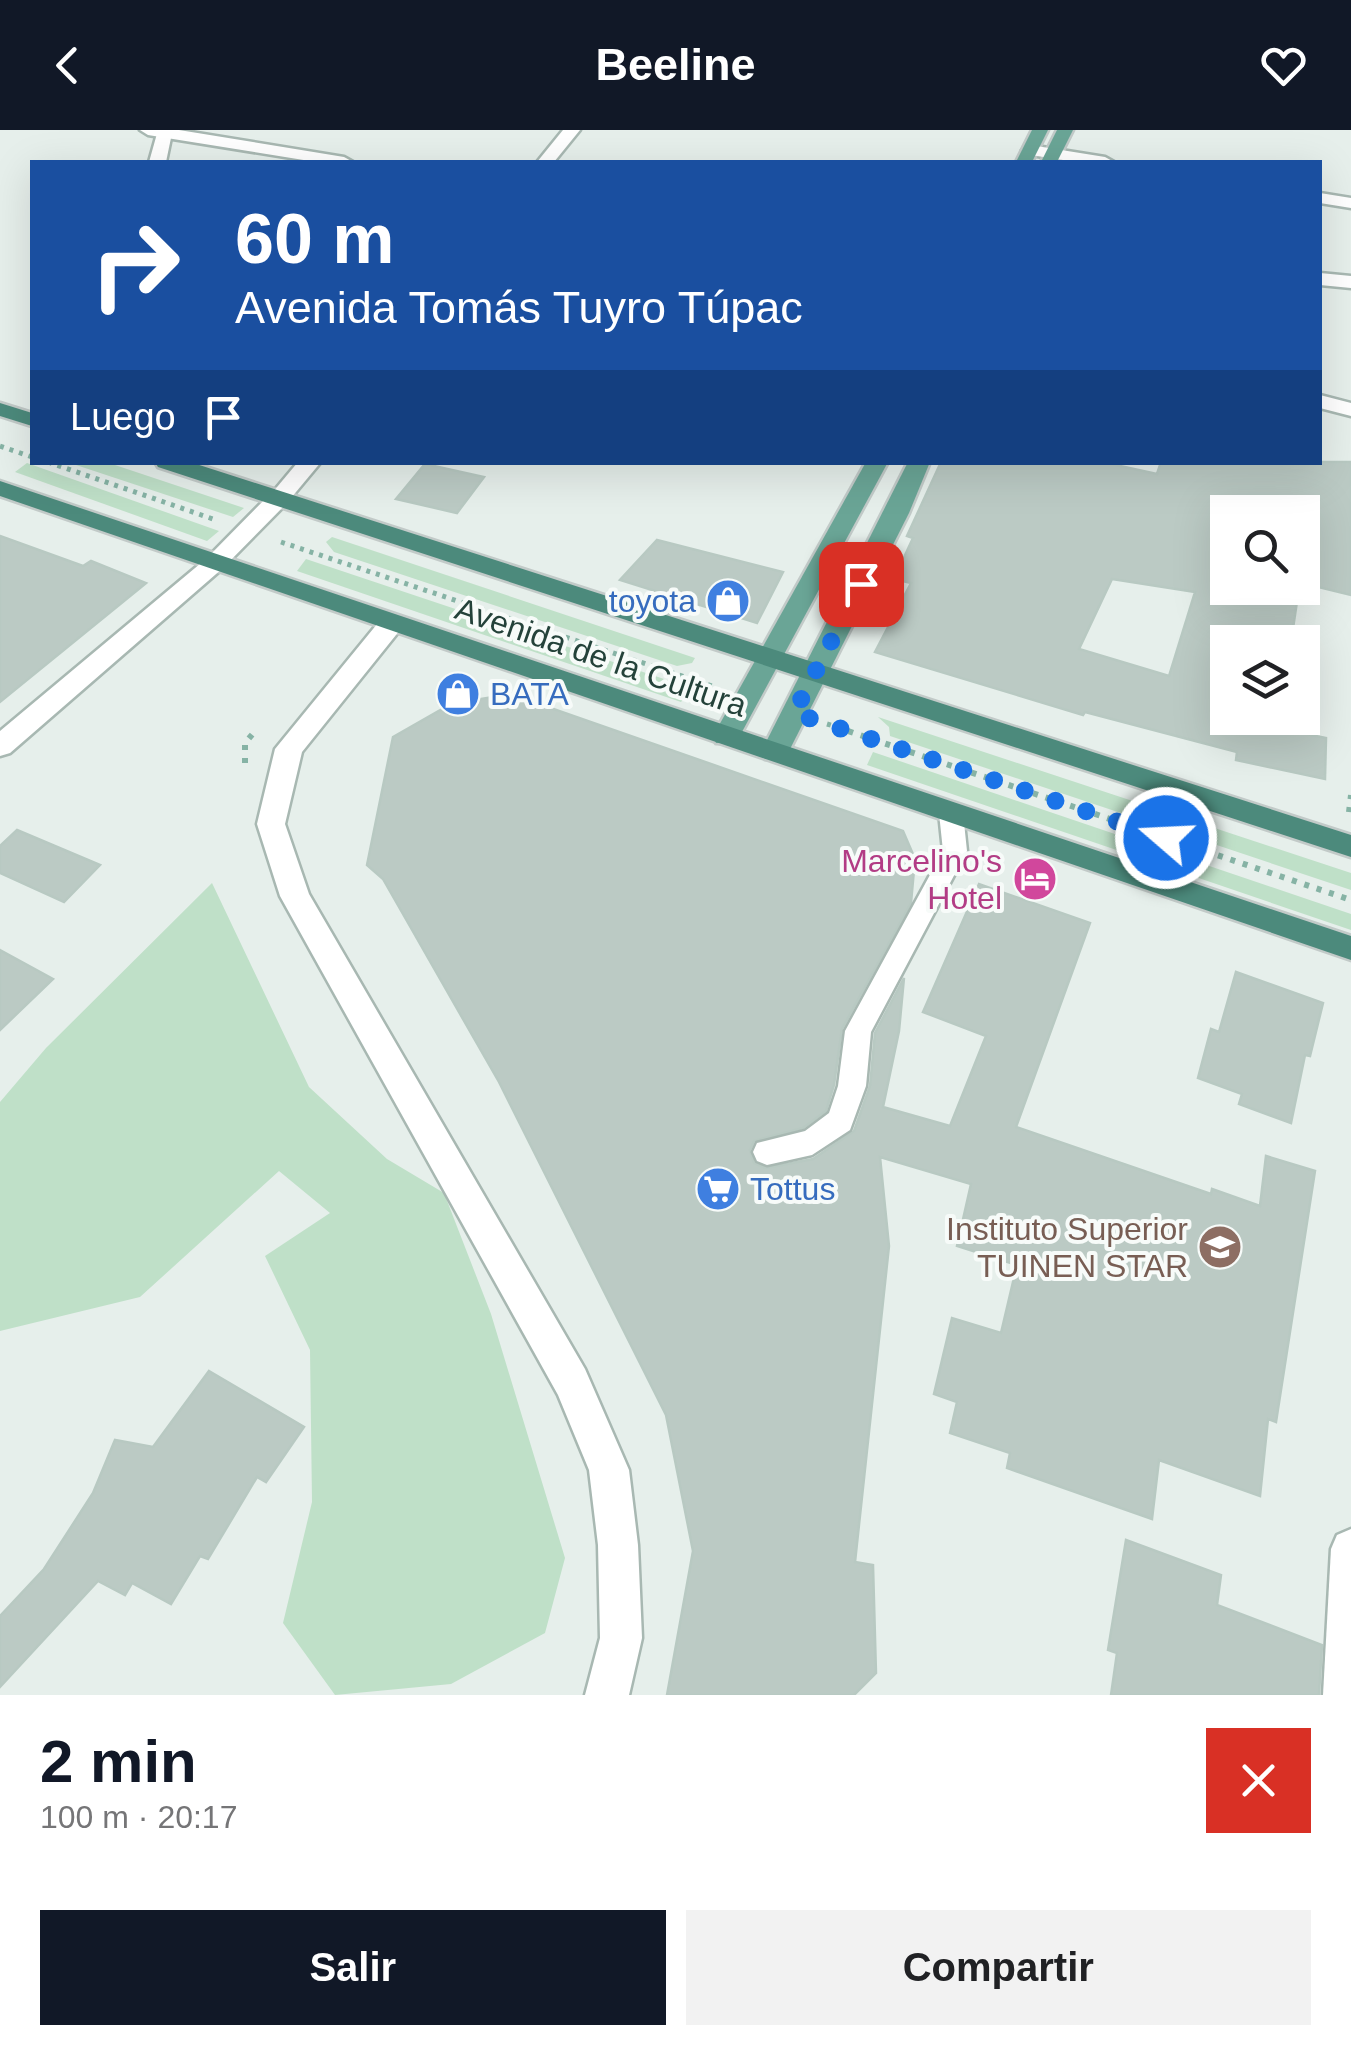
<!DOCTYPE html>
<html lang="es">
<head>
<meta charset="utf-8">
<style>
  :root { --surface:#fff; --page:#f2f2f2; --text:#202124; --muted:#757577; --accent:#111827 }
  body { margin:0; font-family:Arial,sans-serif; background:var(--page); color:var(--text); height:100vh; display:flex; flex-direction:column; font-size:38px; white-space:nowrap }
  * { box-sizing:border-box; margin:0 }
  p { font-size:32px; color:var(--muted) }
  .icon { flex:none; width:55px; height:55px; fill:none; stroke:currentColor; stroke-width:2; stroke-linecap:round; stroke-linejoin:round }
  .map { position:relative; height:1565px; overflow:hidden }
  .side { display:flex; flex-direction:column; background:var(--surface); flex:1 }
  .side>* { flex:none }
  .hud { position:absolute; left:30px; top:30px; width:1292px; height:305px; border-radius:0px; box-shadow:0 10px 40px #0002; background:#1a4fa0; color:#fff; overflow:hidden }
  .buttons { position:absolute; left:1210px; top:365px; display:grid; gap:20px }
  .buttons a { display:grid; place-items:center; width:110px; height:110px; border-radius:0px; background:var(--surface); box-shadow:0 10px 40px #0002; font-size:50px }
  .pin { position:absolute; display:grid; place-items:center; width:85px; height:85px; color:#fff; margin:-42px; border-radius:20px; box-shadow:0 5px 15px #0006 }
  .me { position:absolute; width:110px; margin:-55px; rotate:289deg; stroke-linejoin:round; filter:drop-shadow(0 0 8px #0008) }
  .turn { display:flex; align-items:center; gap:35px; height:210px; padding:0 40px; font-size:45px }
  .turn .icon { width:130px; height:130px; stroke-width:2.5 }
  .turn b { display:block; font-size:70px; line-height:85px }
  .then { display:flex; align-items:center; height:95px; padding:0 40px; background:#0003; gap:20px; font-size:38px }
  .round { display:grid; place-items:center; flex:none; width:105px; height:105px; border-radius:0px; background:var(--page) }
  .headline { display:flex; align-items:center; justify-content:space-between; height:170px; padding:0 40px }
  h1 { font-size:60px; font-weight:600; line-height:75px; color:var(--accent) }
  .cta { display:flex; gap:20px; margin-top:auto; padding:20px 40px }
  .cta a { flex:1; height:115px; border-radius:0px; background:var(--accent); color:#fff; font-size:40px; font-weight:600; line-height:115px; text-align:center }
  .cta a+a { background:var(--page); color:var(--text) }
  header { display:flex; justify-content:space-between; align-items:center; height:130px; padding:0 40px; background:var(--accent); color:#fff; font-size:45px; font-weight:600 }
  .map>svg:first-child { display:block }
</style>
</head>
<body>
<header><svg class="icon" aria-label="back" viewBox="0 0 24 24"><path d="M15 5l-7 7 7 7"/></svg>Beeline<svg class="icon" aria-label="heart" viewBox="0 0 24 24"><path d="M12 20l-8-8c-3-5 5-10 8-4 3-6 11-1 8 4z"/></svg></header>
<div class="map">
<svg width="1351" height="1565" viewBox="0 0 1351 1565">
  <rect width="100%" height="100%" fill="#e6efeb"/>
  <g fill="#bfe0c8">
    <polygon points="27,333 219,401 207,411 15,342"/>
    <polygon points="70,333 109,333 244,378 233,387"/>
    <polygon points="332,407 695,528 692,533 677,536 334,422 326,412"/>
    <polygon points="306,429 670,551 684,568 681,572 297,441"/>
    <polygon points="878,587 1351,743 1351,760 890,606 889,597"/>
    <polygon points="873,622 1351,784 1351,800 867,635"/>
    <polygon points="212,753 309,957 387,1029 444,1063 491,1184 565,1428 545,1503 451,1554 335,1565 283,1493 312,1372 310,1220 265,1126 330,1083 279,1041 140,1167 0,1201 0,972 46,918"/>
  </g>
  <g fill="#bbcac4" stroke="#b8c9c2" stroke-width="2.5" fill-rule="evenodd">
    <path d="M941 332H1102L1157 344 1161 332H1351V465L1302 453V382H1228V458H1299L1291 512H1228V588H1276L1307 594 1306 604 1326 608 1325 649 1236 630 1237 622 1085 582 1083 585 875 522 911 453 894 449 913 408 907 406ZM1112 449 1195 462 1169 546 1079 519Z"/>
    <polygon points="425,334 484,347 457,383 396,369"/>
    <polygon points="0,406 83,436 91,431 146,453 0,572"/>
    <polygon points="657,410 783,442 757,493 620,450"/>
    <polygon points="499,566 522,568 903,701 915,729 911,773 842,899 834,955 826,981 803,998 754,1011 750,1020 754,1033 766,1038 813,1029 854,1001 870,956 875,903 904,848 899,901 883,977 950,996 986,906 923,882 979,754 1090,793 1016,997 1211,1064 1212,1059 1260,1076 1266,1026 1315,1041 1276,1292 1268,1289 1260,1366 1159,1330 1152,1389 1007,1338 1010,1323 950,1303 957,1272 934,1264 952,1188 1001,1203 1017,1135 957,1116 971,1054 880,1027 889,1116 855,1432 873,1435 876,1543 854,1565 667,1565 693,1421 666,1285 499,952 383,749 367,735 393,607 451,574"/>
    <polygon points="17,700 100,735 64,772 0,743 0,716"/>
    <polygon points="0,820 53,849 0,900"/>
    <polygon points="1236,842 1323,873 1310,926 1305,925 1291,993 1239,974 1242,964 1198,948 1211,899 1219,902"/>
    <polygon points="209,1241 304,1297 266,1352 257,1347 208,1429 200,1426 171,1474 132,1453 125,1465 98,1451 0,1557 0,1486 44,1439 93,1363 115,1310 153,1317"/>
    <polygon points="1126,1410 1221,1445 1217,1475 1322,1515 1319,1565 1111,1565 1117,1523 1108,1520"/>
  </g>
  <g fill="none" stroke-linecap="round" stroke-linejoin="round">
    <defs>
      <polygon id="service" points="951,674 963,683 967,721 871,902 866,956 850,1000 812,1025 767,1035 757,1031 753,1022 757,1013 805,1001 829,983 838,956 845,901 943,721 939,683"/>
      <g id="minor">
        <polygon points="158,0 172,3 166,32 149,32"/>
        <polygon points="563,0 580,0 554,32 537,32"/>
        <polygon points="1030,15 1105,27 1114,32 1076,32 1024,24 1022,20"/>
        <polygon points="1320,63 1351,68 1351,78 1320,73"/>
        <polygon points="1320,143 1351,146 1351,158 1320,155"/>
        <polygon points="298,332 321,332 286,374 270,374 267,369"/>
        <polygon points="391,486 404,494 400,500 302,622 285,694 309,764 585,1239 629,1340 638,1415 642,1508 629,1565 585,1565 600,1508 598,1415 589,1340 558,1265 280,766 257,694 275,619 382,488"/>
        <polygon points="1351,1399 1351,1565 1323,1565 1331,1419 1337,1405"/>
      </g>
      <g id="tertiary">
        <polygon points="140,0 179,0 344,27 353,32 316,32 148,5"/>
        <polygon points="1320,265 1351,273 1351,286 1320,278"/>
        <polygon points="278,362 289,369 286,374 223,438 10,623 0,626 0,601 207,428 270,364"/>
      </g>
      <g id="primary">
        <polygon points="1032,0 1048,0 1032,32 1016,32"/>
        <polygon points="1057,0 1073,0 1057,32 1041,32"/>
        <polygon points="866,332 888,332 736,613 716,613 713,606"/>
        <polygon points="908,332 930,332 909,383 785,629 765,629 761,622"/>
      </g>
      <g id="trunk">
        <polygon points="0,273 32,283 32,296 0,286"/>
        <polygon points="155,332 190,332 1351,705 1351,727 158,337"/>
        <polygon points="0,351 1351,806 1351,830 0,366"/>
      </g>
    </defs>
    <use href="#service" stroke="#a8b8b2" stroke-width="5"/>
    <use href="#minor" stroke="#a8b8b2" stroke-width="5"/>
    <use href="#tertiary" stroke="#a8b8b2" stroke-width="5"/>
    <use href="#primary" stroke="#c2cac8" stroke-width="5"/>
    <use href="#trunk" stroke="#c2cac8" stroke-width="5"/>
    <g stroke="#86b3a5" stroke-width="5" stroke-dasharray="4 6" stroke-linecap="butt">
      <polyline points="0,316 32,327"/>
      <polyline points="48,332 213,389"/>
      <polyline points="281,412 715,557"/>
      <polyline points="827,594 843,599"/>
    </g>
    <g stroke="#86b3a5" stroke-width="6" stroke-dasharray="5 8" stroke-linecap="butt">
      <polyline points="836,597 1351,770"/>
      <polyline points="245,633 245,613 256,600"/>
      <polyline points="1349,682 1351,665"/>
    </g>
    <use href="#service" fill="#fff" fill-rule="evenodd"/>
    <use href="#minor" fill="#fff" fill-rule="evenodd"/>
    <use href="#tertiary" fill="#fff" fill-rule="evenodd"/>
    <use href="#primary" fill="#6aa596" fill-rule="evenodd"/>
    <use href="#trunk" fill="#4c8a7c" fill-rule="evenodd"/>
  </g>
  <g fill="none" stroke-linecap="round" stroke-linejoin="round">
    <polyline stroke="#1a73e8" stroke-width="18" stroke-dasharray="0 32.4" points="861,454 794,583 1166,708"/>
  </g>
  <defs>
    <symbol id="shop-disc" viewBox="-11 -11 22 22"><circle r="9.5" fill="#3f7fe0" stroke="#f7fbf9"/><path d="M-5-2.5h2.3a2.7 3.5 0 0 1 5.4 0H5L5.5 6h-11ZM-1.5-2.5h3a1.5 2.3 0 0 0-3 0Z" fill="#fff"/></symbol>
    <symbol id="hotel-disc" viewBox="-11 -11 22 22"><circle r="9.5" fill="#d1479c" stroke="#f7fbf9"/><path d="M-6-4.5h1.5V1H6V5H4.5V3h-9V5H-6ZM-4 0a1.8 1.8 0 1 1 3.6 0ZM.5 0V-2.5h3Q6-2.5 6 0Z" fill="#fff"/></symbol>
    <symbol id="supermarket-disc" viewBox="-11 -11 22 22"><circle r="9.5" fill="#3f7fe0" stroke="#f7fbf9"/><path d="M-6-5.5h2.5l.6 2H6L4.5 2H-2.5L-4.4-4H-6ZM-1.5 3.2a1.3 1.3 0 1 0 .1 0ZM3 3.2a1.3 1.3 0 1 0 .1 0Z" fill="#fff"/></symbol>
    <symbol id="school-disc" viewBox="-11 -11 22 22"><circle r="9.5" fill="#8d6e63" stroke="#f7fbf9"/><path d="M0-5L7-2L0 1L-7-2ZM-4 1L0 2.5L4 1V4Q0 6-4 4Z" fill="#fff"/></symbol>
  </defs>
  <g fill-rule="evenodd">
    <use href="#shop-disc" x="703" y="446" width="50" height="50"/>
    <use href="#shop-disc" x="433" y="539" width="50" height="50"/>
    <use href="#hotel-disc" x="1010" y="724" width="50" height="50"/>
    <use href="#supermarket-disc" x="693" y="1034" width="50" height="50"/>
    <use href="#school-disc" x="1195" y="1092" width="50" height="50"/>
  </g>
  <g text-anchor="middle" stroke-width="8" stroke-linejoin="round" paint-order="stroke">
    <g font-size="32" fill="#366cbe" stroke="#f7fbf9" text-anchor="start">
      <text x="696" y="482" text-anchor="end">toyota</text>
      <text x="490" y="575">BATA</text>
      <text x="750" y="1070">Tottus</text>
    </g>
    <g font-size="32" fill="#24423a" stroke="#f7fbf9">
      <text transform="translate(601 527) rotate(19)" y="11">Avenida de la Cultura</text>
    </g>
    <g font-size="32" fill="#b23c85" stroke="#f7fbf9" text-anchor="end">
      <text x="1002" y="742">Marcelino's<tspan x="1002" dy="37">Hotel</tspan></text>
    </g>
    <g font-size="32" fill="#785e54" stroke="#f7fbf9" text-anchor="end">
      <text x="1188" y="1110">Instituto Superior<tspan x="1188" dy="37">TUINEN STAR</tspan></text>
    </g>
  </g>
</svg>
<div class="buttons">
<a><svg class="icon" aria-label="search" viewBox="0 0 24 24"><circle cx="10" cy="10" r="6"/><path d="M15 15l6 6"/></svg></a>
<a><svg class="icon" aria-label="layers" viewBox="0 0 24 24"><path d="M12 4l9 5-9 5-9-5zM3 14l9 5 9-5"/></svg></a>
</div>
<div class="pin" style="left:861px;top:454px;background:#d93025"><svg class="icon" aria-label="arrive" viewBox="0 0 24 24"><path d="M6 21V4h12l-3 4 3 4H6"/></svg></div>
<svg class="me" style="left:1166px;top:708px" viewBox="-20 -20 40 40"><circle r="17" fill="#1a73e8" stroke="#fff" stroke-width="3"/><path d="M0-11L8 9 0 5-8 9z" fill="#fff"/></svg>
<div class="hud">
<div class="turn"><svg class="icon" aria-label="right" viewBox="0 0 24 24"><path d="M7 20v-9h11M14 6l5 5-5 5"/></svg><div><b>60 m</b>Avenida Tomás Tuyro Túpac</div></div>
<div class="then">Luego<svg class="icon" aria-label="arrive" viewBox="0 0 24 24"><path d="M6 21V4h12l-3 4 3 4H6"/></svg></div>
</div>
</div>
<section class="side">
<div class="headline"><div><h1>2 min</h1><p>100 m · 20:17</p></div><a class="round" style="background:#d93025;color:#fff"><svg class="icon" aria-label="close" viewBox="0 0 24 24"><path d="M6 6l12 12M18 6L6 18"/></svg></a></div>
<div class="cta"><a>Salir</a><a>Compartir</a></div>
</section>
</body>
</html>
